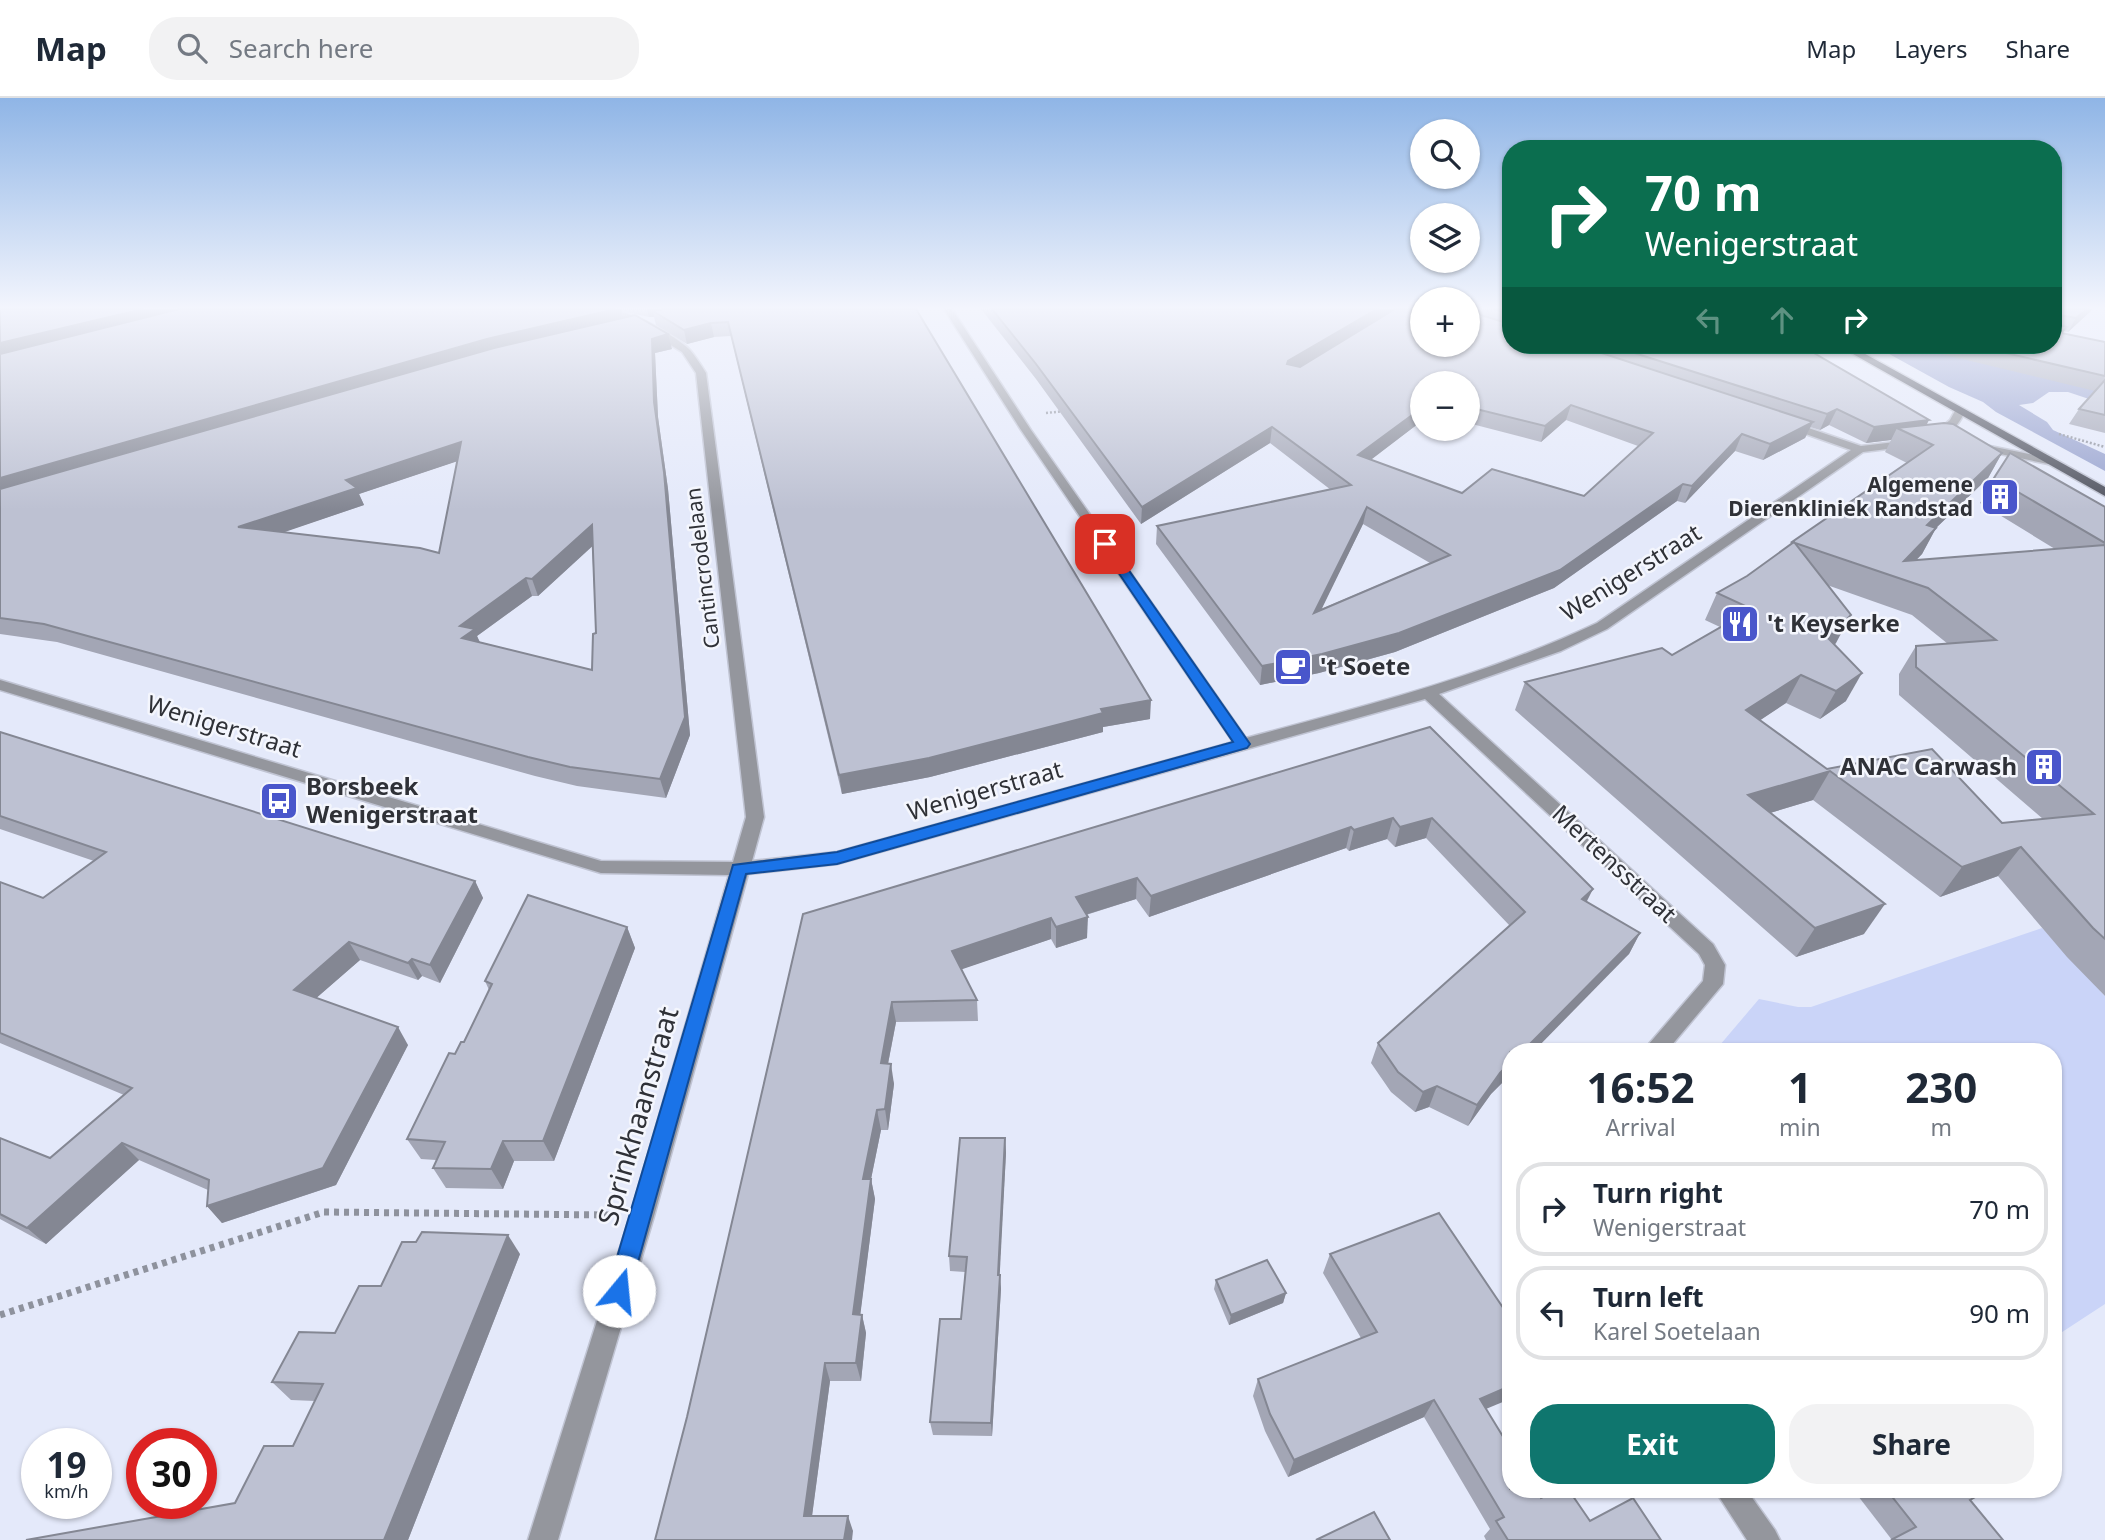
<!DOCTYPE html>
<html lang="en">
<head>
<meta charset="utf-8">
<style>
  :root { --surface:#fff; --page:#f2f2f3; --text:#1f2937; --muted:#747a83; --line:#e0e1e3; --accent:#0f766e }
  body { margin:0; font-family:"Noto Sans",sans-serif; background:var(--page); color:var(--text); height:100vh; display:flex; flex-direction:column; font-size:26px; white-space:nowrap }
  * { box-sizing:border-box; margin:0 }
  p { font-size:23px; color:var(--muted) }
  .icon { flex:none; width:38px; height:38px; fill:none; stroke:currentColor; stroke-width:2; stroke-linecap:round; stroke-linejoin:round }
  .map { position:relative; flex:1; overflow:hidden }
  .panel { position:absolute; left:1502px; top:945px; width:560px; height:455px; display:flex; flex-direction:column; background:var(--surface); border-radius:28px; box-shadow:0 2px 5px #0004 }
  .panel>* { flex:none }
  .banner { position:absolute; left:1502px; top:42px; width:560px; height:214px; border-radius:28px; box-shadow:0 2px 5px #0004; background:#0b6e4f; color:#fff; overflow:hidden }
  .controls { position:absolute; left:1410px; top:21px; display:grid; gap:14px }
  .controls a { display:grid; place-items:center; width:70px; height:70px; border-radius:50%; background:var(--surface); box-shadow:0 2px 5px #0004; font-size:35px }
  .speed { position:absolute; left:21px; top:1330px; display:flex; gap:14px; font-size:35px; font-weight:700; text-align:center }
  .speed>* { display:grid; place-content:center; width:91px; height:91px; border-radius:50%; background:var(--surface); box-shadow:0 2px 5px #0004; line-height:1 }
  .speed small { font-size:18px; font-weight:400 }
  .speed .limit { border:10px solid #d22; background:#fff; color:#111 }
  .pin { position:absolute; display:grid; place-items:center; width:60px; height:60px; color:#fff; margin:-30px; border-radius:14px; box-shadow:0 4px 10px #0006 }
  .me { position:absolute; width:77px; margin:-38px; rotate:17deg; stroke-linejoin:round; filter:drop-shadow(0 0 5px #0008) }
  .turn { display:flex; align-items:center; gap:24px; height:147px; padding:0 28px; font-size:32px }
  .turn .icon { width:91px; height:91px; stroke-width:2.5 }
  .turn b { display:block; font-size:49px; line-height:60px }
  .lanes { display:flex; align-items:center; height:66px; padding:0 28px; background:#0003; justify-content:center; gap:35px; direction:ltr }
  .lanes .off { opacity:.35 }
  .eta { display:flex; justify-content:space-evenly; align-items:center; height:119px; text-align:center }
  .eta b { font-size:42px; font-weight:700; line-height:49px }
  .action { display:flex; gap:14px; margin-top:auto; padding:14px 28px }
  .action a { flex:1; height:80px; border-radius:28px; background:var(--accent); color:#fff; font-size:28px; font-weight:700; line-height:80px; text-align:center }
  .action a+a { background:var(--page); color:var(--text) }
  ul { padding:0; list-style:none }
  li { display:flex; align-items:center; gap:21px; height:94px; margin:0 14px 10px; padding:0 14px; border:4px solid var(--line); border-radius:28px }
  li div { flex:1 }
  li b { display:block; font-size:26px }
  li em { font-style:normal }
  header { display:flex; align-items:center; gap:42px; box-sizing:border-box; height:98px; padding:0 35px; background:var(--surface); border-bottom:2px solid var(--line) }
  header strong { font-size:33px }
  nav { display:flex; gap:38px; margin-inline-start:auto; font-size:24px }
  .search { width:490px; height:63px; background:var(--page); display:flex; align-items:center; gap:18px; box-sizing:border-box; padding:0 24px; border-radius:28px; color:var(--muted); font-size:26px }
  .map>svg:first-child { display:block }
</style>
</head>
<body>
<header>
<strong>Map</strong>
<div class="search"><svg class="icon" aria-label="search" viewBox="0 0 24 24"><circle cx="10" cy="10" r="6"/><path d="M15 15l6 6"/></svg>Search here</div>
<nav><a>Map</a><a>Layers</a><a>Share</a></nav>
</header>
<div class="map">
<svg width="2105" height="1442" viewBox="0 0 2105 1442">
  <rect width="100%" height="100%" fill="#e4e9fa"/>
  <polygon fill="#cad4f8" points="2042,830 2105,898 2105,1206 2053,1240 2053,954 1714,954 1759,901 1798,909 1811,909"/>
  <polygon fill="#97a2ce" points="1873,247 1910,247 2105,292 2098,304 2068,294 2049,294 2033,305 2019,307 2047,324 2053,332 2105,356 2105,373 1996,314 1983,304 1949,289"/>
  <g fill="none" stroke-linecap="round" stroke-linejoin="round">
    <defs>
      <g id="street">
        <path d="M605 211C624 209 676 237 690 252 696 259 701 267 706 275L764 719 752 763 837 754 1233 644 1021 332 944 211H952L1031 332 1246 640C1365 608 1485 578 1597 525L1851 352 1783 328V324H1791L1861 348 1912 342 1918 345 1912 348 1863 354 1607 531 1561 553 1439 596 1713 846 1725 867 1723 886 1666 954H1642L1703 883 1705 867 1699 856 1425 601 837 766 748 776 654 1118 558 1442H528L630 1118 729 777 601 775 0 592V582L601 763 733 764 746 719 696 275 682 254 636 226Z"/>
        <path d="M1956 311 1965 313C1960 326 1945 344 1930 343V339L1950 322Z"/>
        <polygon points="1975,345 2048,360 2054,363 2048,366 1971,350 1969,348"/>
        <polygon points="1714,1391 1746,1391 1775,1432 1780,1442 1747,1442"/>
      </g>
      <polygon id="primary" points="1837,247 1849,247 2105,389 2105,398"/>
    </defs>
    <use href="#street" stroke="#c0c4d3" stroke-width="3"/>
    <use href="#primary" stroke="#c0c4d3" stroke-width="3"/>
    <g stroke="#8e929d" stroke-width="2.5" stroke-dasharray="2 2" stroke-linecap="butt">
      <polyline points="1805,247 1817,253"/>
      <polyline points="1046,315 1065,313"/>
      <polyline points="2059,336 2105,349"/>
    </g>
    <polyline stroke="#8e929d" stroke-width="7" stroke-dasharray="5 5" stroke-linecap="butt" points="0,1217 324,1114 609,1117"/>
    <use href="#street" fill="#94969d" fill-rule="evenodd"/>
    <use href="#primary" fill="#4f525e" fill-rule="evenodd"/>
  </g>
  <g fill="#a3a6b5" fill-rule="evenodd">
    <path d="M0 211H916L1150 621 1103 629V634L930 679 842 696 731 238 714 239 687 246 656 227 654 219H649L622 213 623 220 672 251 655 255 658 319 668 391 690 637 666 700 577 688 535 678 57 544 0 536ZM457 363 439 455 283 434 364 407 359 396ZM592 448 596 535 592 572 480 544 477 538 532 498H538Z"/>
    <path d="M981 211H1510V247H1800L1927 327 2002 355 1988 380 1936 430 1922 456 1916 462 2055 451 1980 405 2010 355 2105 409V898L2067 859 1998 778 1940 799 1813 702 1770 715 1864 836 1796 859 1515 612 1525 584 1672 557 1720 529 1705 522 1717 495 1747 478 1791 447 1792 444 1907 365 1885 354 1891 342 1866 345 1829 327 1820 332 1810 329 1805 340 1763 362 1735 353 1685 405 1677 403 1554 490 1395 554 1319 575 1260 587 1156 446 1157 428 1331 392 1270 345 1141 426 1036 281ZM1423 285H1468V325L1541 344 1566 322 1638 348 1584 398 1462 395 1370 362 1423 322ZM1363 426 1430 465 1321 511ZM1827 487 1912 517 1948 546 1916 548 1899 576V597L2043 721 2002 725 1827 671 1760 622 1786 605 1820 621 1846 603 1834 546 1836 545Z"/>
    <polygon points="2053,211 2093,211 2068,234 2064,233 2063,235 2105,244 2105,335 2069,326 2079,311 2095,293 1904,247 2053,247"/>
    <polygon points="1430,629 1587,804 1640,835 1629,856 1510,954 1510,977 1491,996 1468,1028 1429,1009 1415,1014 1391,994 1371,965 1378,945 1510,828 1426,740 1395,749 1387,741 1349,753 1346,750 1149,819 1136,801 1086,817 1087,840 1056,850 1051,841 961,871 977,902 978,923 896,924 888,966 894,986 888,1032 881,1032 871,1081 875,1101 860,1217 862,1217 866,1235 861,1283 830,1283 812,1418 853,1433 655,1442 687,1319 803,816"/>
    <polygon points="0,634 475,783 483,800 440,885 422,878 418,882 360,862 316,900 408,947 336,1087 222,1125 207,1108 208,1092 139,1062 46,1146 0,1121 0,1040 50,1060 124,997 0,945 0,784 43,800 94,763 0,731"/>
    <polygon points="627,829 635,850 554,1063 514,1063 503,1091 446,1090 433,1070 436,1062 421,1061 407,1041 464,944 489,892 485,883"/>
    <polygon points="1005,1040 1006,1055 999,1177 1001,1191 992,1338 933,1337 930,1324 961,1221 965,1174 950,1173 949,1158"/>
    <polygon points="520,1156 408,1442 26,1442 235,1405 293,1348 315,1303 291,1302 272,1284 335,1235 381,1188"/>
    <polygon points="1330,1156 1486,1311 1541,1400 1590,1423 1661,1442 1486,1442 1484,1438 1490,1431 1424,1319 1288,1379 1265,1333 1253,1298 1258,1281 1361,1240 1323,1175"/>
    <polygon points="1216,1182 1286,1195 1283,1205 1229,1227 1214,1191"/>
    <polygon points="1858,1391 1981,1391 1984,1394 1970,1403 1892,1442 1855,1394"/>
  </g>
  <g fill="#848793">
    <polygon points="143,211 205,211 0,262 0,245"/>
    <polygon points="616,211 621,211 624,223 0,399 0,380 487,241"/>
    <polygon points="647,211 700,211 653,213 654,219 649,219"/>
    <polygon points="1377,211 1397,211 1285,281 1288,263"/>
    <polygon points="2087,211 2093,211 2068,234 2076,220"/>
    <polygon points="711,225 714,239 687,246 684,232"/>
    <polygon points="668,236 672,251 655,255 658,319 668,391 690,637 666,700 660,681 652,241"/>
    <polygon points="1571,307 1566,322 1541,344 1545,328"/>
    <polygon points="1423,309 1423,322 1355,374 1358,357"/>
    <polygon points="1837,311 1829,327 1820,332 1827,316"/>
    <polygon points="1929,322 1921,338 1897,330 1891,342 1866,345 1874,329"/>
    <polygon points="1813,324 1805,340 1763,362 1770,346"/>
    <polygon points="1272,329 1270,345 1141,426 1142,409"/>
    <polygon points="1742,336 1735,353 1685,405 1692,388"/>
    <polygon points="461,344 467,360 359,396 364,407 247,447 238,429 346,382"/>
    <polygon points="2002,355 1988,380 1912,453 1927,427"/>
    <polygon points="1683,386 1677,403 1554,490 1395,554 1319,575 1260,587 1262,568"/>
    <polygon points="1367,409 1363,426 1311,533 1314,515"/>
    <polygon points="592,427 597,444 538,498 532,481"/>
    <polygon points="1936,430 1922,456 1899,480 1904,463"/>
    <polygon points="526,480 532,498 477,538 482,550 462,540 460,528"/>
    <polygon points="1851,517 1836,545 1814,568 1828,540"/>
    <polygon points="1862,575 1846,603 1820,621 1836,593"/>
    <polygon points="1801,577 1786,605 1732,641 1746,612"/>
    <polygon points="1151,602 1150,621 1103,629 1103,634 930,679 842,696 839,677 1101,611"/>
    <polygon points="1830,673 1813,702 1733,726 1748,697"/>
    <polygon points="1393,720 1387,741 1349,753 1354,732"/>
    <polygon points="1432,720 1426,740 1395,749 1400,729"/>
    <polygon points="1351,729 1346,750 1149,819 1151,798"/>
    <polygon points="2021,749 1998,778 1940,799 1962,769"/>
    <polygon points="1137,780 1136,801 1075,820 1076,799"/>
    <polygon points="475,783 483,800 440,885 430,867"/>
    <polygon points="1593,791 1583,811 1582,801"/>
    <polygon points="1885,806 1864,836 1796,859 1815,830"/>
    <polygon points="1088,819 1087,840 1056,850 1056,829"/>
    <polygon points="1051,820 1051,841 954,874 952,853"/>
    <polygon points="627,829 635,850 554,1063 543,1043"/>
    <polygon points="1640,835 1629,856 1533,954 1522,954"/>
    <polygon points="349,844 360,862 306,909 294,892"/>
    <polygon points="412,861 422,878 418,882 408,865"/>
    <polygon points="892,904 896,924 884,986 881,965"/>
    <polygon points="398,929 408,947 336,1087 222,1125 207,1108"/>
    <polygon points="1510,965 1510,977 1491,996 1468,1028 1477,1007 1500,975"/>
    <polygon points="891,966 894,986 888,1032 885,1011"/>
    <polygon points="1437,988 1429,1009 1415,1014 1423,994"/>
    <polygon points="877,1012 881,1032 871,1081 875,1101 858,1235 853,1216 863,1081"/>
    <polygon points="1005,1040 1006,1055 999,1191 998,1177"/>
    <polygon points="503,1043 514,1063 503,1091 491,1071"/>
    <polygon points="122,1045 139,1062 46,1146 27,1130"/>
    <polygon points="508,1137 520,1156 408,1442 384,1442"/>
    <polygon points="1000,1177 1001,1191 992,1338 991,1325"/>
    <polygon points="1286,1195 1283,1205 1229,1227 1231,1217"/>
    <polygon points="862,1217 866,1235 861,1283 856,1265"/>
    <polygon points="825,1265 830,1283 810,1433 804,1418"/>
    <polygon points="1510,1288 1510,1301 1469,1318 1480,1301"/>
    <polygon points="1434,1302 1424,1319 1288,1379 1294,1362"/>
    <polygon points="848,1418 853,1433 852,1442 844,1442"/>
  </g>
  <g fill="#bdc1d2" stroke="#848793" stroke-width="2" fill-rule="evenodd">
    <polygon points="0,211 143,211 0,245"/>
    <polygon points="179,211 616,211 487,241 0,380 0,256"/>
    <polygon points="665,211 916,211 1151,602 1101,611 1103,615 929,660 839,677 728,224 711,225 684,232 653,213"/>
    <path d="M992 211H1377L1288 263 1287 266 1300 269 1395 211H1423V247H1468V211H1470L1471 214 1510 226V247H1577L1813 324 1770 346 1742 336 1692 388 1683 386 1560 472 1399 535 1322 556 1262 568 1157 428 1351 387 1272 329 1142 409 1036 266ZM1423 285H1468V309L1545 328 1571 307 1653 335 1584 398 1492 371 1462 395 1358 357 1423 309ZM1367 409 1450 457 1314 515Z"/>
    <polygon points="1494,211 1510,211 1510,216"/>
    <polygon points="2053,211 2087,211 2076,220 2059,217 2059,227 2067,229 2061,235 2105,244 2105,278 1971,247 2053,247"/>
    <path d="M635 217 668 236 652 241 654 304 664 374 685 619 660 681 570 669 528 659 44 526 0 520V391L494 250ZM461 344 439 455 420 450 238 429 357 390 346 382ZM592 427 596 535 593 536 592 572 462 540 475 531 460 528 526 480 532 481Z"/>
    <polygon points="1609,247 1800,247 1929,322 1874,329 1837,311 1827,316"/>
    <polygon points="2105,282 2105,317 2079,311"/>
    <polygon points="1944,325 1953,326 2002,355 1927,427 1936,430 1904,463 2105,447 2105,841 2093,830 2021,749 1962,769 1830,673 1748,697 1885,806 1815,830 1525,584 1662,550 1672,557 1752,511 1717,495 1747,478 1794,444 1851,517 1828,540 1862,575 1836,593 1801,577 1746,612 1827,671 1932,651 2002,725 2094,716 1916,569 1916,548 1996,542 1928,490 1792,444 1933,347 1897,330"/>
    <polygon points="2010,355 2105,409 2105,445 1994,380"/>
    <polygon points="1430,629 1593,791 1582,801 1640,835 1522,954 1510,954 1510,965 1500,975 1477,1007 1437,988 1423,994 1398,974 1378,945 1525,814 1432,720 1400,729 1393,720 1354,732 1351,729 1151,798 1137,780 1076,799 1088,819 1056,829 1051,820 952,853 977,902 892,904 881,965 891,966 885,1011 877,1012 863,1081 871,1081 853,1216 862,1217 856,1265 825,1265 804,1418 848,1418 844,1442 655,1442 687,1319 803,816"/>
    <polygon points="0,634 475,783 430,867 412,861 408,865 349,844 294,892 398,929 323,1070 207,1108 209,1082 122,1045 27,1130 0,1116 0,1040 50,1060 132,990 0,935 0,784 43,800 106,754 0,718"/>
    <polygon points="528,797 627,829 543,1043 503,1043 491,1071 433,1070 445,1044 407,1041 449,955 455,956 461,944 464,944 492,886 485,883"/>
    <polygon points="960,1040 1005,1040 998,1177 1000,1177 991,1325 930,1324 940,1221 961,1221 967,1159 949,1158"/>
    <polygon points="1439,1115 1510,1220 1510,1288 1480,1301 1510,1350 1510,1391 1535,1391 1541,1400 1560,1391 1568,1391 1590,1423 1633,1400 1661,1442 1508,1442 1496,1423 1504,1419 1434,1302 1294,1362 1270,1316 1258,1281 1377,1234 1330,1156"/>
    <polygon points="422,1134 508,1137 384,1442 26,1442 235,1405 264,1348 293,1348 323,1286 272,1284 299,1234 335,1235 359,1188 381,1188 402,1144 416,1144"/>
    <polygon points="1267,1162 1286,1195 1231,1217 1216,1182"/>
    <polygon points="1886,1391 1981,1391 1984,1394 1970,1402 2003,1442 1891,1442 1916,1429"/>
    <polygon points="1374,1414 1390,1442 1316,1442"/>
  </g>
  <linearGradient id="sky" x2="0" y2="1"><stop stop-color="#8fb5e6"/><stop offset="0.51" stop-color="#f3f5fd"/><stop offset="1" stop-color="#f3f5fd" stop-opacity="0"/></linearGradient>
  <rect width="2105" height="412" fill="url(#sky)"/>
  <polygon fill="#1a73e8" stroke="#114b97" stroke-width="2" points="1105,443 1109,444 1250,646 1247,650 837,766 746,776 630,1193 627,1201 619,1204 611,1201 607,1193 733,767 837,754 1233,644 1099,446"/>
  <defs>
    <symbol id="building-square" viewBox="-11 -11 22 22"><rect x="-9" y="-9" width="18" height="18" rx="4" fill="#4956cb" stroke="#f4f6fd"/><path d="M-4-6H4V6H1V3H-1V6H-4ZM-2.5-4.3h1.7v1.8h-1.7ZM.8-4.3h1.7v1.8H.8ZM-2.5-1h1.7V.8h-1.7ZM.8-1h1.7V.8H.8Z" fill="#fff"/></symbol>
    <symbol id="restaurant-square" viewBox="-11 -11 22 22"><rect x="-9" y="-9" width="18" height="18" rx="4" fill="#4956cb" stroke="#f4f6fd"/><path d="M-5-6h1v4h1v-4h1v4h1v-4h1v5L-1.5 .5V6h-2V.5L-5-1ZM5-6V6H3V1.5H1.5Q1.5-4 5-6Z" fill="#fff"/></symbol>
    <symbol id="cafe-square" viewBox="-11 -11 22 22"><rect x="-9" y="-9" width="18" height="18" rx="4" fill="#4956cb" stroke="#f4f6fd"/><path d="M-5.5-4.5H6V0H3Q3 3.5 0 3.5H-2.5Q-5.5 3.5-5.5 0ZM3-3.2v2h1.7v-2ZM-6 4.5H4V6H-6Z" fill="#fff"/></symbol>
    <symbol id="bus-square" viewBox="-11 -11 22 22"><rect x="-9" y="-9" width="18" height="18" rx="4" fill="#4956cb" stroke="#f4f6fd"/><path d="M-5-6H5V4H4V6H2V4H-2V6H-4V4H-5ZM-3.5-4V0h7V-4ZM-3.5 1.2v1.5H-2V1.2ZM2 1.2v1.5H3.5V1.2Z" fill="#fff"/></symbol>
  </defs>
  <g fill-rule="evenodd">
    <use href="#building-square" x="1978" y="377" width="44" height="44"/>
    <use href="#restaurant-square" x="1718" y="504" width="44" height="44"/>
    <use href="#cafe-square" x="1271" y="547" width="44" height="44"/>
    <use href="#building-square" x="2022" y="647" width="44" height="44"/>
    <use href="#bus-square" x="257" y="681" width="44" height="44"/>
  </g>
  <g text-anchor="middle" stroke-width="5" stroke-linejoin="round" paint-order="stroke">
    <g font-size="21" font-weight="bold" fill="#2f3137" stroke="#f4f6fd" text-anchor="end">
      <text x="1973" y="394">Algemene<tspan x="1973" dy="24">Dierenkliniek Randstad</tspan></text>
    </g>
    <g font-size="21" fill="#2f3137" stroke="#f4f6fd">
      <text transform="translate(703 470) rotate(-97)" y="7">Cantincrodelaan</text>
    </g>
    <g font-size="24" fill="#2f3137" stroke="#f4f6fd">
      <text transform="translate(1631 475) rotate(-32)" y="8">Wenigerstraat</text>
      <text transform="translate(224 629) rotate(17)" y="8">Wenigerstraat</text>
      <text transform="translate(985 693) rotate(-16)" y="8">Wenigerstraat</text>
      <text transform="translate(1614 766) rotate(43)" y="8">Mertensstraat</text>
    </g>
    <g font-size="24" font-weight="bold" fill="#2f3137" stroke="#f4f6fd" text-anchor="start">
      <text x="1767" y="534">'t Keyserke</text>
      <text x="1320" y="577">'t Soete</text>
      <text x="2017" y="677" text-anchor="end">ANAC Carwash</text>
      <text x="306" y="697">Borsbeek<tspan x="306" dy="28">Wenigerstraat</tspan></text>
    </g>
    <g font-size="28" fill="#2f3137" stroke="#f4f6fd">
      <text transform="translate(638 1018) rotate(-74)" y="10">Sprinkhaanstraat</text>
    </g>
  </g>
</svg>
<div class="controls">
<a><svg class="icon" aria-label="search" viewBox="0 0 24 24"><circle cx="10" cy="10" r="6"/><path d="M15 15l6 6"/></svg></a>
<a><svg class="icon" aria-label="layers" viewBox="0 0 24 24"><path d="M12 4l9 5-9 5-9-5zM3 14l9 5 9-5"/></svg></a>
<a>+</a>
<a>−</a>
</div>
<div class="speed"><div>19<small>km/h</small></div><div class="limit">30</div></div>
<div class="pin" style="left:1105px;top:446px;background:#d93025"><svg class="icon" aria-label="arrive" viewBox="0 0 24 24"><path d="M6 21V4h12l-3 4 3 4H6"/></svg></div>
<svg class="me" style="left:619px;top:1193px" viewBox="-20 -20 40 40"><circle r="19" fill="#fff"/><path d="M0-13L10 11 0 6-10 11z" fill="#1a73e8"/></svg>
<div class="banner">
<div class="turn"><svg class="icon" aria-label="right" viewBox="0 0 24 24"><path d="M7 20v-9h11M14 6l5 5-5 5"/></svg><div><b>70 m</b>Wenigerstraat</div></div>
<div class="lanes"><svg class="icon off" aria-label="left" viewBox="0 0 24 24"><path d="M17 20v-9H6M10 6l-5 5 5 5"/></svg><svg class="icon off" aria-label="ahead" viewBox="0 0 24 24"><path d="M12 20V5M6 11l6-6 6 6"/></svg><svg class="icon" aria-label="right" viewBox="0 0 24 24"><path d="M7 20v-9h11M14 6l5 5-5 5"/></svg></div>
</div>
<section class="panel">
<div class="eta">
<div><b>16:52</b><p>Arrival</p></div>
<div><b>1</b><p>min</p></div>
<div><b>230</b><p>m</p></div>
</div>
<ul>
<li><svg class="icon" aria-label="right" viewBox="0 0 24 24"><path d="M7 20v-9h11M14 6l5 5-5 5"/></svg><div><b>Turn right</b><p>Wenigerstraat</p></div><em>70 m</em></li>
<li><svg class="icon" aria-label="left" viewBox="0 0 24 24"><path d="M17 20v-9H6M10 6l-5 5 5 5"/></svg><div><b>Turn left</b><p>Karel Soetelaan</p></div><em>90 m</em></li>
</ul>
<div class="action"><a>Exit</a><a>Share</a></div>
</section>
</div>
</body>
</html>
